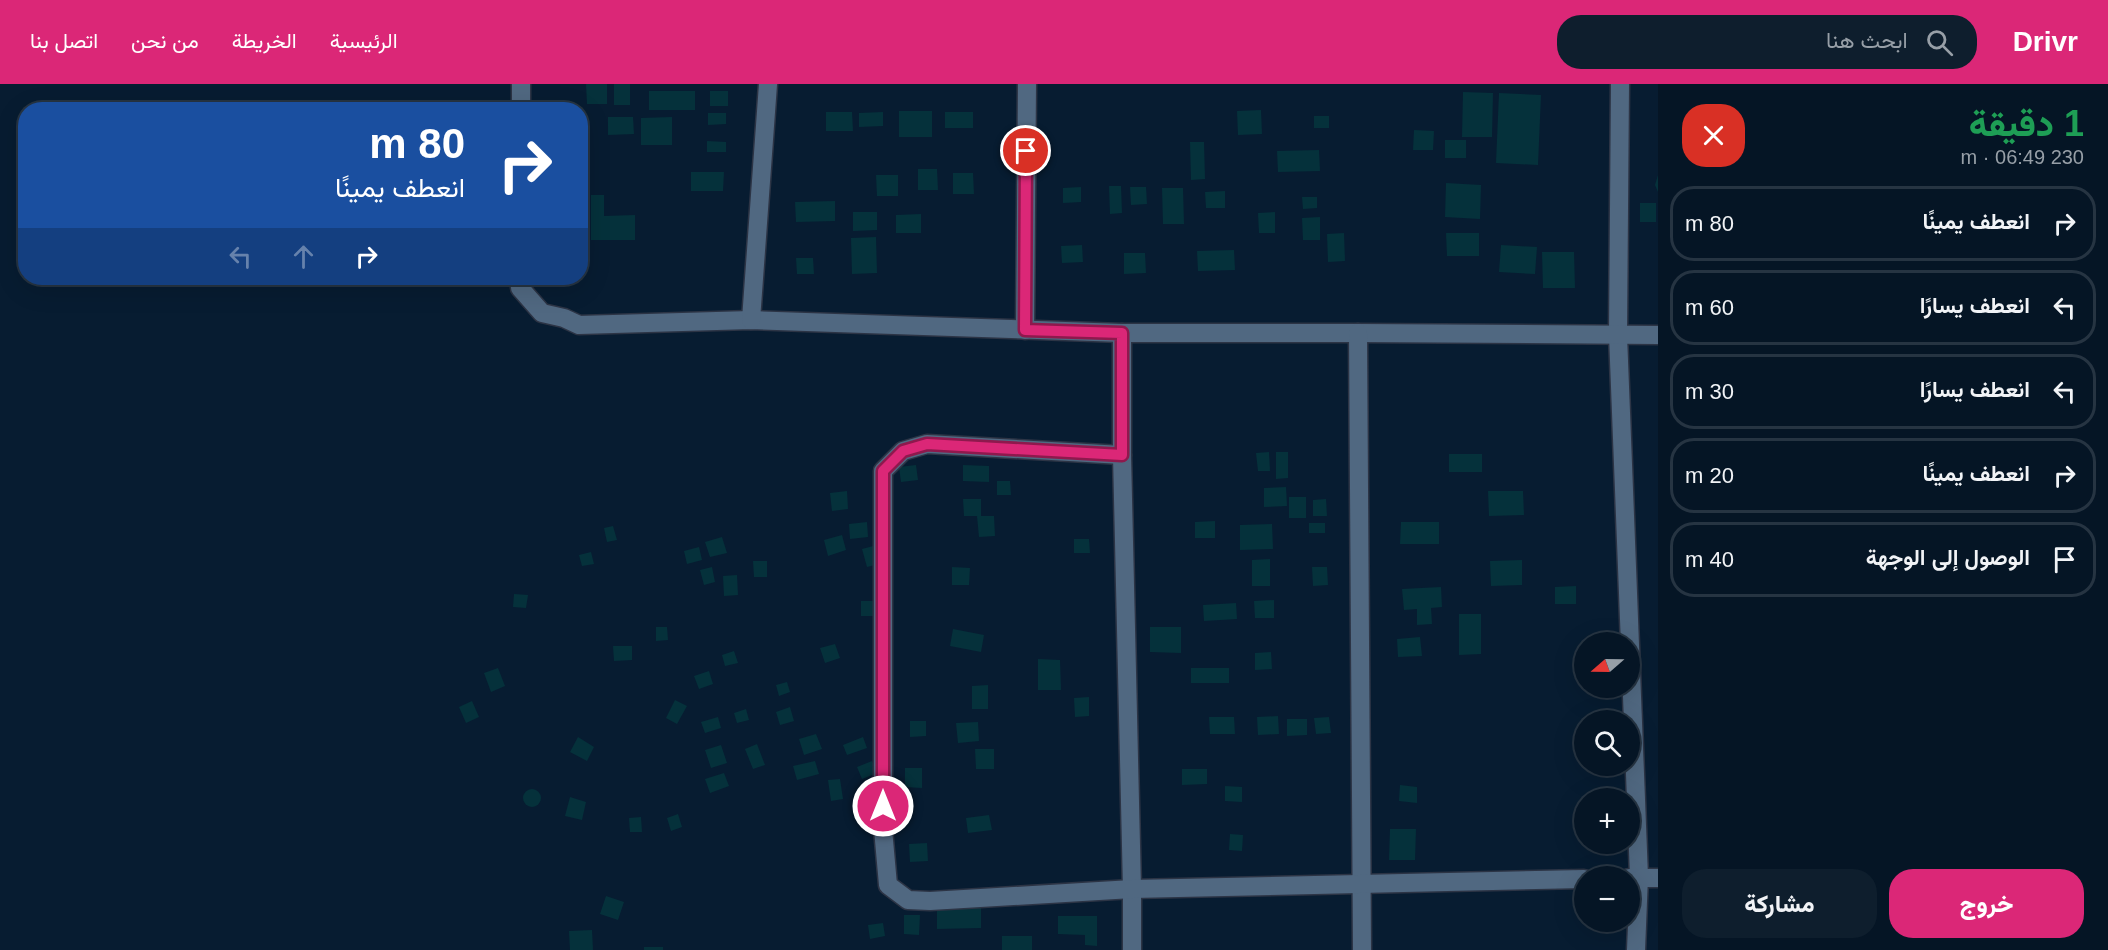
<!DOCTYPE html>
<html lang="ar">
<head>
<meta charset="utf-8">
<style>
  :root { --surface:#051525; --page:#0e1e2d; --text:#f1f3f6; --muted:#979fa7; --line:#263442; --accent:#db2777 }
  body { margin:0; font-family:Helvetica,Vazirmatn,sans-serif; background:var(--page); color:var(--text); direction:rtl; height:100vh; display:flex; flex-direction:column; font-size:22px; white-space:nowrap }
  * { box-sizing:border-box; margin:0 }
  p { font-size:20px; color:var(--muted) }
  .icon { flex:none; width:33px; height:33px; fill:none; stroke:currentColor; stroke-width:2; stroke-linecap:round; stroke-linejoin:round }
  .map { position:relative; flex:1; overflow:hidden; direction:ltr }
  .details { display:flex; flex-direction:column; background:var(--surface); width:450px }
  .details>* { flex:none }
  .hud { position:absolute; left:18px; top:18px; width:570px; height:183px; border-radius:24px; box-shadow:0 6px 24px #0002,0 0 0 2px var(--line); direction:rtl; background:#1a4fa0; color:#fff; overflow:hidden }
  .needle { width:39px; rotate:250deg }
  .tools { position:absolute; left:1574px; top:548px; display:grid; gap:12px }
  .tools a { display:grid; place-items:center; width:66px; height:66px; border-radius:50%; background:var(--surface); box-shadow:0 6px 24px #0002,0 0 0 2px var(--line); font-size:30px }
  .pin { position:absolute; display:grid; place-items:center; width:51px; height:51px; color:#fff; margin:-26px; border:3px solid #fff; border-radius:50%; box-shadow:0 2px 6px #0007 }
  .me { position:absolute; width:66px; margin:-33px; rotate:0deg; stroke-linejoin:round; filter:drop-shadow(0 0 4px #0008) }
  .turn { display:flex; align-items:center; gap:21px; height:126px; padding:0 24px; font-size:27px }
  .turn .icon { width:78px; height:78px; stroke-width:2.5 }
  .turn b { display:block; font-size:42px; line-height:51px }
  .lanes { display:flex; align-items:center; height:57px; padding:0 24px; background:#0003; justify-content:center; gap:30px; direction:ltr }
  .lanes .off { opacity:.35 }
  .round { display:grid; place-items:center; flex:none; width:63px; height:63px; border-radius:24px; background:var(--page) }
  .overview { display:flex; align-items:center; justify-content:space-between; height:102px; padding:0 24px }
  h1 { font-size:36px; font-weight:800; line-height:45px; color:#1e9e55 }
  .button { display:flex; gap:12px; margin-top:auto; padding:12px 24px }
  .button a { flex:1; height:69px; border-radius:24px; background:var(--accent); color:#fff; font-size:24px; font-weight:800; line-height:69px; text-align:center }
  .button a+a { background:var(--page); color:var(--text) }
  ul { padding:0; list-style:none }
  li { display:flex; align-items:center; gap:18px; height:75px; margin:0 12px 9px; padding:0 12px; border:3px solid var(--line); border-radius:24px }
  li div { flex:1 }
  li b { display:block; font-size:22px }
  li em { font-style:normal }
  header { display:flex; align-items:center; gap:36px; box-sizing:border-box; height:84px; padding:0 30px; background:var(--accent); color:#fff }
  header strong { font-size:28px }
  nav { display:flex; gap:33px; margin-inline-start:auto; font-size:21px }
  .search { width:420px; height:54px; background:var(--page); display:flex; align-items:center; gap:15px; box-sizing:border-box; padding:0 21px; border-radius:24px; color:var(--muted); font-size:22px }
  main { display:flex; flex:1; min-height:0 }
  .map>svg:first-child { display:block }
</style>
</head>
<body>
<header>
<strong>Drivr</strong>
<div class="search"><svg class="icon" aria-label="search" viewBox="0 0 24 24"><circle cx="10" cy="10" r="6"/><path d="M15 15l6 6"/></svg>ابحث هنا</div>
<nav><a>الرئيسية</a><a>الخريطة</a><a>من نحن</a><a>اتصل بنا</a></nav>
</header>
<main>
<section class="details">
<div class="overview"><div><h1>1 دقيقة</h1><p>230 m · 06:49</p></div><a class="round" style="background:#d93025;color:#fff"><svg class="icon" aria-label="close" viewBox="0 0 24 24"><path d="M6 6l12 12M18 6L6 18"/></svg></a></div>
<ul>
<li><svg class="icon" aria-label="right" viewBox="0 0 24 24"><path d="M7 20v-9h11M14 6l5 5-5 5"/></svg><div><b>انعطف يمينًا</b></div><em>80 m</em></li>
<li><svg class="icon" aria-label="left" viewBox="0 0 24 24"><path d="M17 20v-9H6M10 6l-5 5 5 5"/></svg><div><b>انعطف يسارًا</b></div><em>60 m</em></li>
<li><svg class="icon" aria-label="left" viewBox="0 0 24 24"><path d="M17 20v-9H6M10 6l-5 5 5 5"/></svg><div><b>انعطف يسارًا</b></div><em>30 m</em></li>
<li><svg class="icon" aria-label="right" viewBox="0 0 24 24"><path d="M7 20v-9h11M14 6l5 5-5 5"/></svg><div><b>انعطف يمينًا</b></div><em>20 m</em></li>
<li><svg class="icon" aria-label="arrive" viewBox="0 0 24 24"><path d="M6 21V4h12l-3 4 3 4H6"/></svg><div><b>الوصول إلى الوجهة</b></div><em>40 m</em></li>
</ul>
<div class="button"><a>خروج</a><a>مشاركة</a></div>
</section>
<div class="map">
<svg width="1658" height="866" viewBox="0 0 1658 866">
  <rect width="100%" height="100%" fill="#071c31"/>
  <g fill="#05313b">
    <polygon points="586,0 607,0 607,20 587,20"/>
    <rect x="614" y="0" width="16" height="21"/>
    <rect x="649" y="7" width="46" height="19"/>
    <rect x="710" y="7" width="18" height="15"/>
    <polygon points="1463,8 1493,9 1492,53 1462,53"/>
    <polygon points="1499,9 1541,11 1538,81 1496,79"/>
    <polygon points="1261,26 1262,50 1238,51 1237,27"/>
    <rect x="899" y="27" width="33" height="26"/>
    <polygon points="826,28 852,28 853,47 826,47"/>
    <polygon points="883,28 883,42 859,43 859,29"/>
    <rect x="945" y="28" width="28" height="16"/>
    <polygon points="708,29 726,29 726,40 708,41"/>
    <rect x="1314" y="32" width="15" height="12"/>
    <polygon points="608,33 633,33 634,50 608,51"/>
    <polygon points="672,33 672,61 641,61 641,34"/>
    <polygon points="1414,46 1434,47 1433,66 1413,66"/>
    <rect x="1445" y="56" width="21" height="18"/>
    <polygon points="707,57 726,58 726,68 707,68"/>
    <polygon points="1190,58 1204,58 1205,95 1191,96"/>
    <polygon points="1319,66 1320,87 1278,88 1277,67"/>
    <polygon points="918,85 937,85 938,106 918,106"/>
    <polygon points="691,88 724,88 723,107 691,107"/>
    <polygon points="953,89 973,89 974,110 953,110"/>
    <polygon points="876,91 898,91 898,112 877,112"/>
    <polygon points="1658,91 1658,108 1655,101"/>
    <polygon points="1446,99 1481,101 1480,135 1445,133"/>
    <polygon points="1109,102 1121,102 1122,129 1110,130"/>
    <polygon points="1081,103 1081,118 1063,119 1063,104"/>
    <polygon points="1130,103 1146,103 1147,120 1131,121"/>
    <polygon points="1162,104 1183,104 1184,140 1163,140"/>
    <polygon points="1225,107 1225,124 1206,124 1205,108"/>
    <polygon points="591,111 604,111 604,132 635,131 635,156 591,156"/>
    <polygon points="1302,113 1317,113 1317,124 1303,125"/>
    <polygon points="835,117 835,137 796,138 795,118"/>
    <rect x="1640" y="119" width="16" height="19"/>
    <polygon points="853,128 877,128 877,146 853,147"/>
    <polygon points="1275,128 1275,149 1259,149 1258,129"/>
    <polygon points="921,130 921,149 896,149 896,131"/>
    <polygon points="1320,133 1320,156 1303,156 1302,134"/>
    <polygon points="1344,149 1345,177 1328,178 1327,150"/>
    <polygon points="1446,149 1479,149 1479,172 1447,172"/>
    <polygon points="876,153 877,189 852,190 851,154"/>
    <polygon points="1082,161 1083,178 1062,179 1061,162"/>
    <polygon points="1501,161 1537,163 1535,190 1499,188"/>
    <polygon points="1234,166 1235,186 1198,187 1197,167"/>
    <polygon points="1542,168 1574,168 1575,204 1543,204"/>
    <polygon points="1124,169 1145,169 1146,189 1124,190"/>
    <polygon points="796,174 813,174 814,190 797,190"/>
    <polygon points="1269,368 1270,387 1258,387 1256,369"/>
    <polygon points="1276,368 1288,368 1288,394 1276,395"/>
    <rect x="1449" y="370" width="33" height="18"/>
    <polygon points="916,381 918,396 901,398 899,383"/>
    <polygon points="963,381 989,382 989,398 963,397"/>
    <polygon points="997,397 1010,397 1011,411 997,411"/>
    <polygon points="1286,403 1287,422 1264,423 1264,404"/>
    <polygon points="847,407 848,425 832,427 830,409"/>
    <polygon points="1488,407 1523,407 1524,431 1489,432"/>
    <rect x="1289" y="413" width="17" height="21"/>
    <polygon points="963,415 981,415 981,432 994,432 995,452 979,453 977,432 964,432"/>
    <polygon points="1326,415 1327,432 1313,432 1313,416"/>
    <polygon points="1215,437 1215,454 1195,454 1195,438"/>
    <polygon points="867,438 868,453 850,455 849,440"/>
    <polygon points="1401,438 1439,438 1439,460 1400,460"/>
    <rect x="1309" y="439" width="16" height="10"/>
    <polygon points="1272,440 1273,465 1240,466 1240,441"/>
    <polygon points="613,442 617,456 607,458 604,444"/>
    <polygon points="842,451 846,466 828,472 824,456"/>
    <polygon points="722,453 727,469 710,473 705,458"/>
    <polygon points="1074,455 1089,455 1090,469 1074,469"/>
    <polygon points="877,461 883,479 867,483 862,465"/>
    <polygon points="699,463 702,476 687,480 684,467"/>
    <polygon points="591,468 594,480 582,482 579,471"/>
    <polygon points="1270,475 1270,502 1252,502 1252,476"/>
    <polygon points="1522,476 1522,501 1491,502 1490,477"/>
    <polygon points="753,477 767,477 767,493 754,493"/>
    <polygon points="712,483 715,498 704,501 700,486"/>
    <polygon points="952,483 970,484 969,501 952,501"/>
    <polygon points="1312,483 1327,483 1328,501 1313,502"/>
    <polygon points="737,491 738,511 724,512 723,492"/>
    <polygon points="1576,502 1576,520 1555,520 1555,503"/>
    <polygon points="1441,503 1442,523 1431,524 1432,540 1417,541 1417,525 1404,526 1402,505"/>
    <polygon points="514,510 528,511 526,524 513,523"/>
    <polygon points="1274,516 1274,534 1255,534 1254,517"/>
    <polygon points="861,517 881,517 882,532 861,532"/>
    <polygon points="1236,519 1237,535 1204,537 1203,521"/>
    <polygon points="1459,530 1481,530 1481,570 1459,571"/>
    <polygon points="656,543 667,543 668,556 656,557"/>
    <polygon points="1150,543 1181,543 1181,569 1150,568"/>
    <polygon points="953,545 984,551 981,568 950,562"/>
    <polygon points="1420,553 1422,572 1398,573 1397,555"/>
    <polygon points="835,560 840,574 825,579 820,564"/>
    <polygon points="613,562 632,562 632,576 614,577"/>
    <polygon points="734,567 738,579 725,582 722,571"/>
    <polygon points="1271,568 1272,585 1255,586 1255,569"/>
    <polygon points="1038,575 1060,576 1061,606 1038,606"/>
    <polygon points="498,584 505,602 491,608 484,589"/>
    <rect x="1191" y="584" width="38" height="15"/>
    <polygon points="709,587 713,600 699,605 694,592"/>
    <polygon points="787,598 790,608 779,612 776,601"/>
    <polygon points="988,601 988,625 972,625 972,602"/>
    <polygon points="1089,613 1089,632 1075,633 1074,614"/>
    <polygon points="675,616 687,622 677,640 666,634"/>
    <polygon points="472,617 479,633 466,639 459,623"/>
    <polygon points="790,623 794,637 780,641 776,628"/>
    <polygon points="746,625 749,636 737,639 734,629"/>
    <polygon points="1278,632 1279,650 1258,651 1257,633"/>
    <polygon points="718,633 721,644 705,649 701,638"/>
    <polygon points="1209,633 1234,633 1235,650 1210,650"/>
    <polygon points="1329,633 1331,649 1316,650 1314,634"/>
    <polygon points="1287,635 1307,635 1307,651 1287,652"/>
    <polygon points="910,637 926,637 926,652 910,653"/>
    <polygon points="978,638 979,657 958,659 956,639"/>
    <polygon points="816,650 822,665 804,671 799,655"/>
    <polygon points="578,653 594,663 587,677 570,668"/>
    <polygon points="863,653 867,664 847,671 843,661"/>
    <polygon points="757,660 765,681 753,685 745,665"/>
    <polygon points="721,661 727,679 711,684 705,666"/>
    <polygon points="975,665 994,665 994,685 976,685"/>
    <polygon points="815,677 819,690 797,696 793,682"/>
    <polygon points="872,677 877,689 862,695 857,683"/>
    <polygon points="905,684 922,684 922,704 905,703"/>
    <polygon points="1182,685 1207,685 1207,700 1182,701"/>
    <polygon points="724,689 729,702 710,709 705,695"/>
    <polygon points="840,695 843,715 831,717 828,696"/>
    <polygon points="1400,701 1417,703 1417,719 1399,717"/>
    <polygon points="1225,702 1242,703 1242,718 1225,717"/>
    <circle cx="532" cy="714" r="9"/>
    <polygon points="570,713 586,718 582,736 565,732"/>
    <polygon points="678,730 682,743 671,747 667,734"/>
    <polygon points="989,731 992,746 968,749 966,734"/>
    <polygon points="641,733 642,748 630,748 629,734"/>
    <polygon points="1390,745 1416,745 1415,776 1389,776"/>
    <polygon points="1230,750 1243,751 1242,767 1229,766"/>
    <polygon points="927,759 928,777 910,778 909,760"/>
    <polygon points="606,812 624,818 618,836 600,830"/>
    <polygon points="937,823 981,823 981,844 937,845"/>
    <polygon points="904,831 920,831 919,851 904,850"/>
    <polygon points="1058,832 1097,832 1097,862 1085,861 1085,851 1058,850"/>
    <polygon points="883,839 885,852 870,855 868,841"/>
    <polygon points="592,846 593,866 570,866 569,847"/>
    <rect x="1002" y="852" width="30" height="14"/>
    <rect x="644" y="863" width="19" height="3"/>
  </g>
  <g fill="none" stroke-linecap="round" stroke-linejoin="round">
    <defs>
      <g id="minor">
        <polyline points="1620,0 1618,251 1639,793 1636,866"/>
        <polyline points="521,26 521,0"/>
        <polyline points="520,194 520,204 542,229 564,234 579,241 751,236 1122,249 1358,249 1658,251"/>
        <polyline points="751,236 768,0"/>
        <polyline points="1025,246 1027,0"/>
        <polyline points="1122,249 1122,371 1132,805 1132,866"/>
        <polyline points="1358,249 1362,866"/>
        <polyline points="1122,371 927,360 903,367 883,387 883,745 888,801 908,816 930,817 1132,805 1584,795"/>
        <polyline points="1629,794 1658,794"/>
      </g>
    </defs>
    <use href="#minor" stroke="#2c3445" stroke-width="21"/>
    <use href="#minor" stroke="#506881" stroke-width="18"/>
  </g>
  <g fill="none" stroke-linecap="round" stroke-linejoin="round">
    <defs>
      <polyline id="route" points="883,722 883,387 903,367 927,360 1122,371 1122,249 1025,246 1026,67"/>
    </defs>
    <use href="#route" stroke="#8e194d" stroke-width="15"/>
    <use href="#route" stroke="#db2777" stroke-width="10"/>
  </g>
</svg>
<div class="tools">
<a><svg class="needle" viewBox="-14 -14 28 28"><path d="M0-13l5 13h-10z" fill="#e53935"/><path d="M0 13l5-13h-10z" fill="#979fa7"/></svg></a>
<a><svg class="icon" aria-label="search" viewBox="0 0 24 24"><circle cx="10" cy="10" r="6"/><path d="M15 15l6 6"/></svg></a>
<a>+</a>
<a>−</a>
</div>
<div class="pin" style="left:1026px;top:67px;background:#d93025"><svg class="icon" aria-label="arrive" viewBox="0 0 24 24"><path d="M6 21V4h12l-3 4 3 4H6"/></svg></div>
<svg class="me" style="left:883px;top:722px" viewBox="-20 -20 40 40"><circle r="17" fill="#db2777" stroke="#fff" stroke-width="3"/><path d="M0-11L8 9 0 5-8 9z" fill="#fff"/></svg>
<div class="hud">
<div class="turn"><svg class="icon" aria-label="right" viewBox="0 0 24 24"><path d="M7 20v-9h11M14 6l5 5-5 5"/></svg><div><b>80 m</b>انعطف يمينًا</div></div>
<div class="lanes"><svg class="icon off" aria-label="left" viewBox="0 0 24 24"><path d="M17 20v-9H6M10 6l-5 5 5 5"/></svg><svg class="icon off" aria-label="ahead" viewBox="0 0 24 24"><path d="M12 20V5M6 11l6-6 6 6"/></svg><svg class="icon" aria-label="right" viewBox="0 0 24 24"><path d="M7 20v-9h11M14 6l5 5-5 5"/></svg></div>
</div>
</div>
</main>
</body>
</html>
